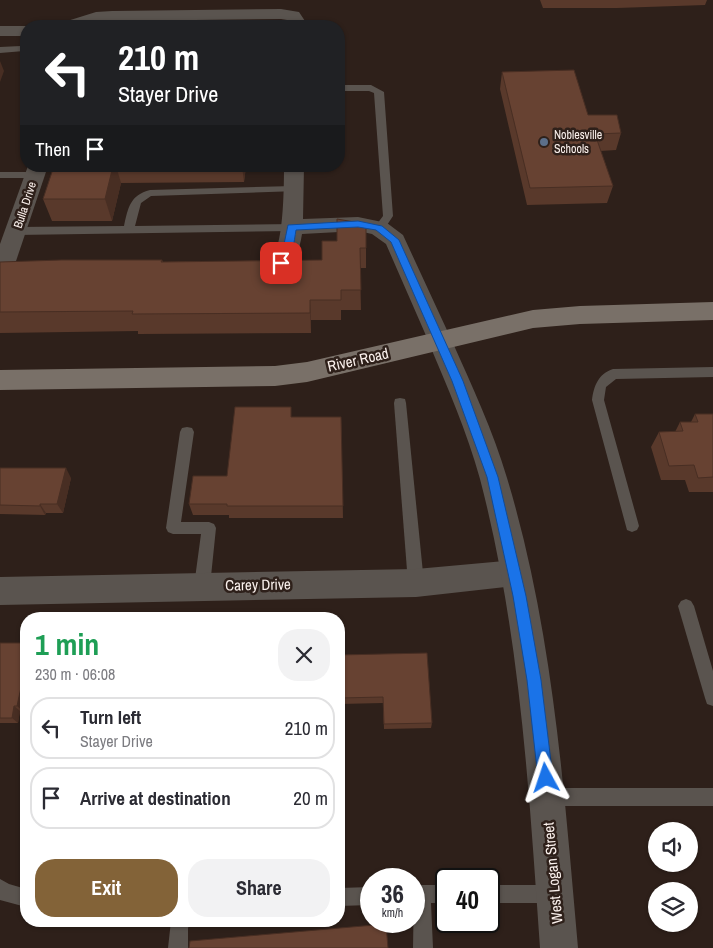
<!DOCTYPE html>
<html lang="en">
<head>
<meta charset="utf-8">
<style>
  :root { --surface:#fff; --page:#f2f2f3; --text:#2b2b33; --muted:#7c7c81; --line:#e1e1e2; --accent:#836338 }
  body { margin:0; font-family:"Archivo Narrow",sans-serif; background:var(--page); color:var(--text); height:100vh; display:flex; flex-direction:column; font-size:19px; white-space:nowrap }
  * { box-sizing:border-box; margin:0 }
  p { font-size:16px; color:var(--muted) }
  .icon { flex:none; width:28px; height:28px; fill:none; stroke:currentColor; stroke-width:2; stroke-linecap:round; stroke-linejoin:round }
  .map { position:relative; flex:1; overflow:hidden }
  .details { position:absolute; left:20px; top:612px; width:325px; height:315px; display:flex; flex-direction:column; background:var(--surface); border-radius:20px; box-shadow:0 1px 4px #0004 }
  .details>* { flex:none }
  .banner { position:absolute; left:20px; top:20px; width:325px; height:152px; border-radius:20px; box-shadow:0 1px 4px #0004; background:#202124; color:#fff; overflow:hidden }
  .tools { position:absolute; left:648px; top:822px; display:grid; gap:10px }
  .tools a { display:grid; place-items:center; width:50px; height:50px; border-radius:50%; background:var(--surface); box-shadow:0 1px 4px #0004; font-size:25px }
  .speed { position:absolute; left:360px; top:868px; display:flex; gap:10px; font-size:25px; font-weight:700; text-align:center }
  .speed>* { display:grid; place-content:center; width:65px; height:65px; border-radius:50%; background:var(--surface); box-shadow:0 1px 4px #0004; line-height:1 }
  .speed small { font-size:12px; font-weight:400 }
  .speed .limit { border:2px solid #111; border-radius:8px; background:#fff; color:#111 }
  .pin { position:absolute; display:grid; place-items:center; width:42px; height:42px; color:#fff; margin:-21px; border-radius:10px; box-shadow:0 2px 8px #0006 }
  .me { position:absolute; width:55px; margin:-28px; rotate:355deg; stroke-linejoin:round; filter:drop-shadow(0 0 4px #0008) }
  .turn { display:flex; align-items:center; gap:18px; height:105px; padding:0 15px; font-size:22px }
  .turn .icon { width:65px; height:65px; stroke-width:2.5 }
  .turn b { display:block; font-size:35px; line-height:42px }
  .then { display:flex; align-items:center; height:48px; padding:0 15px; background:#0003; gap:10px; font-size:19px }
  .round { display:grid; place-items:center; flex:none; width:52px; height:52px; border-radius:20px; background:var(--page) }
  .headline { display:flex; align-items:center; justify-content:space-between; height:85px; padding:0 15px }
  h1 { font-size:30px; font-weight:700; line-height:38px; color:#1e9e55 }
  .action { display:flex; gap:10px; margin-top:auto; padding:10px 15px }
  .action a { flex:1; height:58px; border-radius:20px; background:var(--accent); color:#fff; font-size:20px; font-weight:700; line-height:58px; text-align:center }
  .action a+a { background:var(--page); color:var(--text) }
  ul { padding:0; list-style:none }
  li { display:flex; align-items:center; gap:15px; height:62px; margin:0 10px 8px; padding:0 5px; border:2px solid var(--line); border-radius:20px }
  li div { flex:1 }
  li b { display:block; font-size:19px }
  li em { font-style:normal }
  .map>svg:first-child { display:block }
</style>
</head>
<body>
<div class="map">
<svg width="713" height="948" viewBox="0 0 713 948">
  <rect width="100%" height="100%" fill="#2e201a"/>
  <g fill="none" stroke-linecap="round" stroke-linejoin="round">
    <g fill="#5a544f" fill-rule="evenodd">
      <polygon points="21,46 25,49 24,51 0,53 0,47"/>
      <polygon points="339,85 371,85 384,92 393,216 383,231 379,232 374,228 383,216 374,93 369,91 339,91"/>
      <polygon points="0,172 35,172 40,175 35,178 0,178"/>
      <path d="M294 186 298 187 299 189 298 191 151 196 141 203 135 226 296 224 297 227 296 230 292 231 16 235 11 231 16 227 124 226C128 208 130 195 150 190Z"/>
      <path d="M713 367V377L616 379 606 387 604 400 639 526 637 530 632 532 627 530 592 400C594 386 598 374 613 369Z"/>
      <polygon points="400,398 405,399 406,403 424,583 421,588 416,590 411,588 408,583 394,403 395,399"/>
      <polygon points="187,427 192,428 194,432 181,522 209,522 214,524 216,528 210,586 207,591 202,593 197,591 194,586 201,534 173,534 168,532 166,528 180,432 182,428"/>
      <polygon points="686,599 691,601 694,606 713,671 713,706 707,704 705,698 678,606 681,601"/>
      <polygon points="547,788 713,788 713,806 547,806 541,803 538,797 541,791"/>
      <polygon points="0,879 9,884 26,889 26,907 0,900"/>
      <polygon points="421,885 446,885 446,903 431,903 433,948 413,948 414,889"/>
      <polygon points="489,885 553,885 560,887 562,894 560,901 553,903 489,903"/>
      <polygon points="371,887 371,905 339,906 339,888"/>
      <polygon points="171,921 191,921 188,928 188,948 168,948"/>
    </g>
    <g fill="#5a544f" fill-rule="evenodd">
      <path d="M281 9 299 12 305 21 304 26H288L287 20 281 19 112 21C94 22 80 27 61 26L64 22 96 12 112 11Z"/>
      <polygon points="0,26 28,26 26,26 26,36 0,36"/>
      <polygon points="28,166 48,166 13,270 10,276 0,279 0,244"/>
      <path d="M284 166H304L303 219 358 217 387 223 403 235 452 341 449 347 440 350 431 347 386 244 372 234 358 231 302 234C297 269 277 284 241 274L238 268 241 262C250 260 264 263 271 258 284 248 284 183 284 166Z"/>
      <polygon points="515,560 526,564 530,573 526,582 515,586 416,597 0,605 0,577 416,569"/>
    </g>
    <path fill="#5a544f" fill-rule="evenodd" d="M440 332 449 335 452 341C472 386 493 431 507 478 553 630 564 790 578 948H540C529 791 520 632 480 479 467 432 447 386 428 341L431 335Z"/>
    <polygon fill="#797068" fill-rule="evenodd" points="713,302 713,320 580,324 533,328 307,382 275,386 0,390 0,370 275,366 307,362 533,310 580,306"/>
  </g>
  <g fill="#59392b">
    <polygon points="540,0 707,0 705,5 617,8 543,8"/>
    <polygon points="502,72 588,115 621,133 616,150 600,151 613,186 607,203 527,205 500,89"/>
    <polygon points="54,166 253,166 246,167 244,182 121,183 112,221 52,221 43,199"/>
    <polygon points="322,241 366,248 366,268 360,268 361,310 341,310 341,320 311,320 311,333 138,334 138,331 0,333 0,334 0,262 162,260 163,262 322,260"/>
    <polygon points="695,414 713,414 713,492 689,492 685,480 661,480 651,447 659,432 675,432 680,422 691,422"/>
    <polygon points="293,417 341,417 343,518 229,518 229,515 193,515 189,504 227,476"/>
    <polygon points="0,468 71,478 63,513 46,513 45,515 0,514"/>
    <polygon points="0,643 23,711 20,711 18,723 0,723"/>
    <polygon points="339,655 432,723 431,728 384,729 383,703 340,704"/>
  </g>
  <g fill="#482e23">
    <polygon points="0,61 4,71 0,82"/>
    <polygon points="113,166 116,166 121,183 112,221 105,199"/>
    <polygon points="242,166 246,166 244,182"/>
    <polygon points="310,300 311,320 311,333 310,313"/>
    <polygon points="66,468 71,478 63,513 57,504"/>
    <polygon points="40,504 46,513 45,515 40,506"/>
    <polygon points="26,664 26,695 23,711 17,706"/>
    <polygon points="14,706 20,711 18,723 12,718"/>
  </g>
  <g fill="#674232" stroke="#482e23">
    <polygon points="574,70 588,115 617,115 621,133 595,134 613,186 530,188 502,72"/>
    <polygon points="54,166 113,166 105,199 43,199"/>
    <polygon points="337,219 366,224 366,248 360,248 361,290 341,290 341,300 310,300 310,313 132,314 133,311 0,312 0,262 61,260 162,260 161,262 322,260 322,241 337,241"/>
    <polygon points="235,407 291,407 291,417 341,417 343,506 227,506 227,504 189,504 193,476 227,476"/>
    <polygon points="695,414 713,414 713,477 698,478 694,465 669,466 659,432 683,431 680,422 698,422"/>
    <polygon points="0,468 66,468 57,504 40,504 40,506 0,505"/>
    <polygon points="0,643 26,643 26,664 17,706 14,706 12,718 0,718"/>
    <polygon points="427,653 432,723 384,724 383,697 340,698 339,655"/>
    <polygon points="386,924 388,948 189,948 190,941"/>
  </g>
  <path fill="#1a73e8" stroke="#114b97" d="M358 221 382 226 399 240 463 381 498 477 526 596 541 680 553 778 551 783 546 785 541 783 538 778 527 680 513 596 487 477 452 381 391 242 376 230 358 227 296 230C294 241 293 261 281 266L276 263 283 249 288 225Z"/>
  <circle fill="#5c6f8a" stroke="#2e201a" stroke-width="2" cx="544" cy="142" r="5"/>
  <g text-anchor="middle" stroke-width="5" stroke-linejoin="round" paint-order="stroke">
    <g font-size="12" fill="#fbf1ed" stroke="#2e201a" text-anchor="start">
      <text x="554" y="139">Noblesville<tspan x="554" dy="14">Schools</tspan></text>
    </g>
    <g font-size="12" fill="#fbf1ed" stroke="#2e201a">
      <text transform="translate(25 205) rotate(-72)" y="4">Bulla Drive</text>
    </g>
    <g font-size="15" fill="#fbf1ed" stroke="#2e201a">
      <text transform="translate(358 360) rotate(-13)" y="5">River Road</text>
      <text transform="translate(258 585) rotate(-1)" y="5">Carey Drive</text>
      <text transform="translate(553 873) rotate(-95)" y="5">West Logan Street</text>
    </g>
  </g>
</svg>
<div class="tools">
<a><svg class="icon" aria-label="sound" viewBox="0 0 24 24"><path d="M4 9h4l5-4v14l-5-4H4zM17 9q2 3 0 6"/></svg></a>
<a><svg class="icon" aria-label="layers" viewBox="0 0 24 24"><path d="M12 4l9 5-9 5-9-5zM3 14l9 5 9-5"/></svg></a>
</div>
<div class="speed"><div>36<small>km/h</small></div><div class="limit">40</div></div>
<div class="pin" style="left:281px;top:263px;background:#d93025"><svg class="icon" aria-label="arrive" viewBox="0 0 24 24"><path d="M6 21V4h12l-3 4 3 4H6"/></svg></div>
<svg class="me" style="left:546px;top:778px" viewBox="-20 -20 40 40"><path d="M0-17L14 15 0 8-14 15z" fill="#1a73e8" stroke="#fff" stroke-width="4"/></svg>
<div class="banner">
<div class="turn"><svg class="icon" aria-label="left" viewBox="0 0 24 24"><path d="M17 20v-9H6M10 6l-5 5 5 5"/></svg><div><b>210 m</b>Stayer Drive</div></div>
<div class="then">Then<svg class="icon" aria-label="arrive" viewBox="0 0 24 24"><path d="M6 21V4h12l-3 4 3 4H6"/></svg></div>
</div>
<section class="details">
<div class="headline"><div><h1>1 min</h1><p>230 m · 06:08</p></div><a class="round"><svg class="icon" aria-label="close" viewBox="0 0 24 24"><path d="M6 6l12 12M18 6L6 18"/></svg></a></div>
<ul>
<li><svg class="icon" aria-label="left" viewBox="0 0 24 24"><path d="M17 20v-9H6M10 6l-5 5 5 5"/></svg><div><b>Turn left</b><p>Stayer Drive</p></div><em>210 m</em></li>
<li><svg class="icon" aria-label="arrive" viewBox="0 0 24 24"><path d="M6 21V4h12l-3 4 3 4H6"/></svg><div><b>Arrive at destination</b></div><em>20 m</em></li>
</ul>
<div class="action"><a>Exit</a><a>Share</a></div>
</section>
</div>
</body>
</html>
